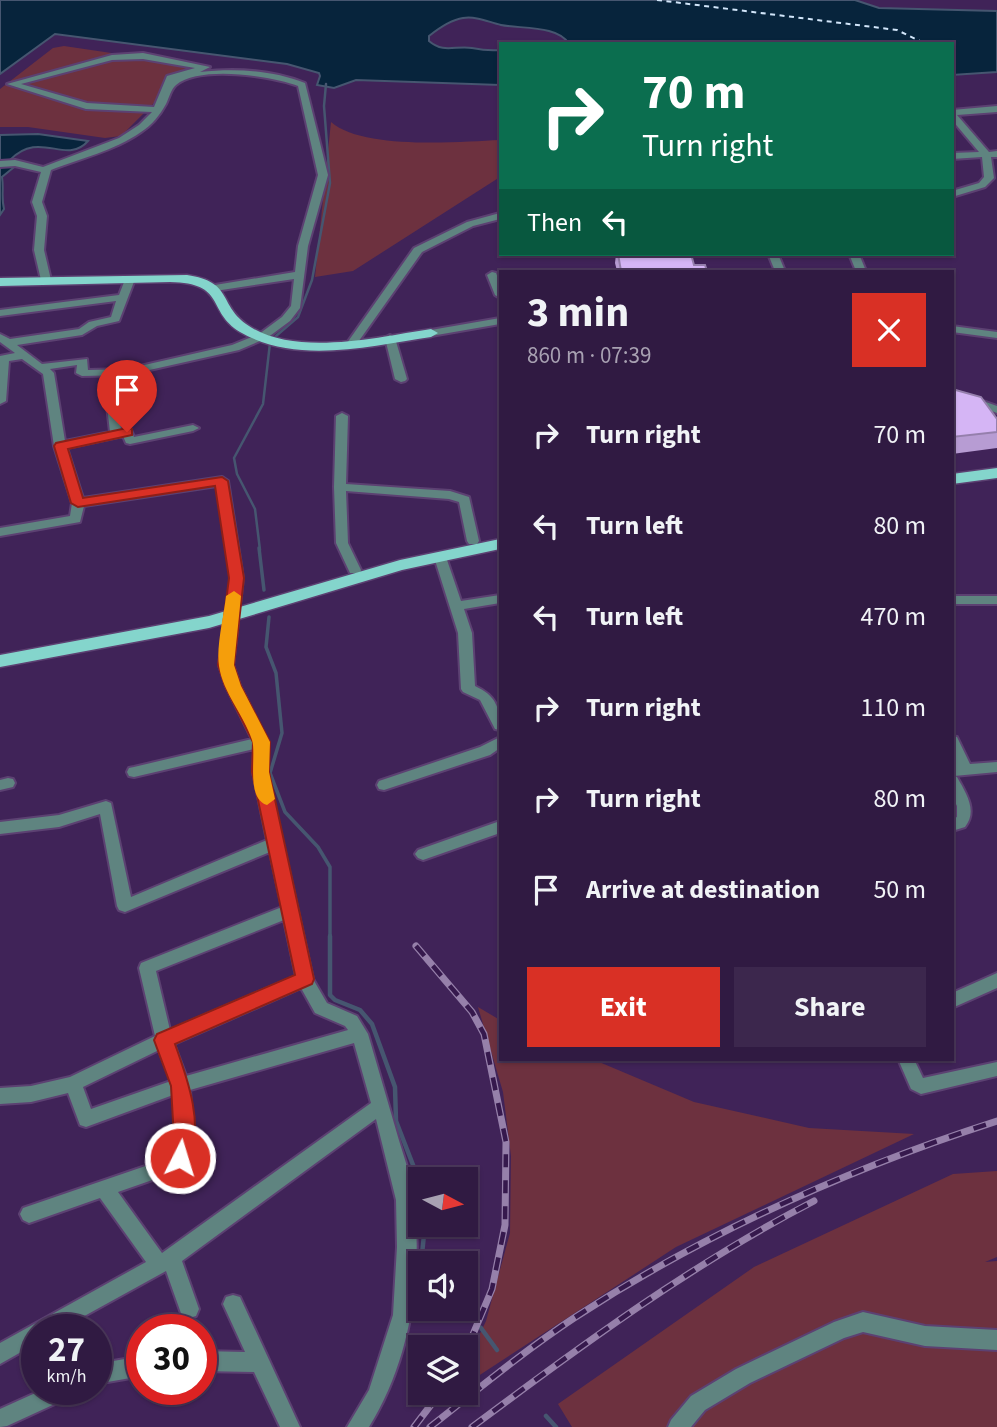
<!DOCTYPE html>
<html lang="en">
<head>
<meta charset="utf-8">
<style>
  :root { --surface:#301a42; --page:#3c274d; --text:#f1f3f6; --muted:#a8a1b2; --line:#4b385b; --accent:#d93025 }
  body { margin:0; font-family:"Source Sans 3",sans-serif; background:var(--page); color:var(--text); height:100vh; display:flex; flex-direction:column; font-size:26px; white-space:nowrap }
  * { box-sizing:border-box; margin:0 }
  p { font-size:23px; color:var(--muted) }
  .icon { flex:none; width:38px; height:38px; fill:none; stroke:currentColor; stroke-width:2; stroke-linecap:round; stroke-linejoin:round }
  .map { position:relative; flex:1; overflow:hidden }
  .drawer { position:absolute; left:499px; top:270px; width:455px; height:791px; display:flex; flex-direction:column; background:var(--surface); border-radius:0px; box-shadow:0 2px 5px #0004,0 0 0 2px var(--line) }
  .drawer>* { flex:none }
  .banner { position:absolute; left:499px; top:42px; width:455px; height:214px; border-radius:0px; box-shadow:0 2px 5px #0004,0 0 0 2px var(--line); background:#0b6e4f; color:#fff; overflow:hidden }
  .needle { width:46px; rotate:97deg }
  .tools { position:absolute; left:408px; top:1167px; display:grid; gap:14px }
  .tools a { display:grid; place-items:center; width:70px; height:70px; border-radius:0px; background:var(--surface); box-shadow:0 2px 5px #0004,0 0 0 2px var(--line); font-size:35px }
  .speed { position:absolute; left:21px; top:1314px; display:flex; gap:14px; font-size:35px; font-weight:700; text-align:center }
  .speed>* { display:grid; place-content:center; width:91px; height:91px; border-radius:50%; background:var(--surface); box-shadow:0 2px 5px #0004,0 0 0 2px var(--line); line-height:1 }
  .speed small { font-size:18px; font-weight:400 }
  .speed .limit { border:10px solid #d22; background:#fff; color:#111 }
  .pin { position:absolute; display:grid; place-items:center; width:60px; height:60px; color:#fff; margin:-72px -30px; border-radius:50% 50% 50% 0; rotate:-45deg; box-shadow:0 0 7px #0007 }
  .pin .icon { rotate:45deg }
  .me { position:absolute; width:77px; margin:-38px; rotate:5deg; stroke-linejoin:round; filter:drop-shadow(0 0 5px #0008) }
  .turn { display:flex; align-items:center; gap:24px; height:147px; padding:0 28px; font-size:32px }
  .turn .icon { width:91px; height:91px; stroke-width:2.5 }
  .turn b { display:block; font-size:49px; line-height:60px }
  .then { display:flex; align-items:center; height:66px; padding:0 28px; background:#0003; gap:14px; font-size:26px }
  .round { display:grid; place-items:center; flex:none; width:74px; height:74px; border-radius:0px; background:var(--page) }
  .summary { display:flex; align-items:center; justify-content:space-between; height:119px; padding:0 28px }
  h1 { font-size:42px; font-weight:700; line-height:52px }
  .action { display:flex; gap:14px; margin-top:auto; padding:14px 28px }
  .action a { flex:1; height:80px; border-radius:0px; background:var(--accent); color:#fff; font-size:28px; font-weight:700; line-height:80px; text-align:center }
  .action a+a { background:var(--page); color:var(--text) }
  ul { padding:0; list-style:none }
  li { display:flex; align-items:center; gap:21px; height:91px; padding:0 28px }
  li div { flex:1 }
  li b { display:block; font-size:26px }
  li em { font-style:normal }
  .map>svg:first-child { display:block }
</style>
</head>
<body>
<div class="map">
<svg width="997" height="1427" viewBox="0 0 997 1427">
  <rect width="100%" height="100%" fill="#402358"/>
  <g fill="#6d313f">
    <polygon points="64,46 206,67 169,88 121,136 105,138 28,127 0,127 0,89 53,48"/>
    <path d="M331 122C363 150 458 142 500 140V177L353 271 315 277Z"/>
    <polygon points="478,1007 500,1020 500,1059 592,1059 694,1102 809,1128 914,1134 676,1247 466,1384 466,1363 486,1321 510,1233 511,1156 503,1092"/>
    <polygon points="997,1171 997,1257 985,1262 997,1261 997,1427 572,1427 558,1404 754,1267 953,1174"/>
  </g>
  <g fill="#07243c" stroke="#465670" stroke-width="2">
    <path d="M0 0H855L879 8 997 11V72L952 75V44H569C559 25 520 29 501 25 488 22 477 16 463 18 450 20 439 28 429 36V41C444 54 456 45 472 48 482 50 490 51 500 50V85L356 80 334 88 317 85 320 76 319 73 287 64 55 34 0 74Z"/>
    <path d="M38 134 88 141C66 166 40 129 10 160L13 168 2 177C4 189 1 197 4 209L0 215V135Z"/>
  </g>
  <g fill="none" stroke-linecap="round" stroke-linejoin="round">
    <g stroke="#465670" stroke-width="2.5">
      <polyline points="276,336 298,317 312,280 330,183 324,106 326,84"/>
      <polyline points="260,550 255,509 237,474 234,458 263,404 270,343"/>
    </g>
    <g stroke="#465670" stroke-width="3.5">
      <polyline points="259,548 264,590"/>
      <polyline points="269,617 266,647 276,673 282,733 270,773 285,812 318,847 330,867 330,937"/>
    </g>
    <g stroke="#465670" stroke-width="4.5">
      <polyline points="330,936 330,995 335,1000 360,1010 372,1024 395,1087 396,1121 420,1183"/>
      <polyline points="421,1264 425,1225"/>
      <polyline points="447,1309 464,1319"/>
      <polyline points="481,1328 497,1350"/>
      <polyline points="546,1416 556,1427"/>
    </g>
    <polyline stroke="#d2e6fa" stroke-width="2" stroke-dasharray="5 4.5" stroke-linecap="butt" points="657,0 897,30 926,44"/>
    <defs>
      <g id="minor">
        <path d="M143 53 210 67 200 72C235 68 272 70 305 83L328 175 308 246 300 308 290 321 267 338 239 350 127 375 82 376 76 373 77 365 50 369 54 373 65 441 110 432 106 397 112 394 118 397 121 430H131L134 437 193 425 199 428 193 431 130 444 126 443 123 436 67 448 83 498 222 477 228 481 243 578 233 665 240 686 268 742 267 772 313 979 327 1003 357 1016 368 1034C378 1068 388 1103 398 1137 404 1158 412 1178 414 1200 423 1277 410 1361 369 1427H347L369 1390 393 1315 397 1247 396 1200 376 1119 182 1261 199 1309 196 1316 189 1318 182 1316 166 1271 59 1330H37V1343L0 1364V1343L146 1262 100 1198 29 1223 23 1220 20 1214 23 1208 166 1159C182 1145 174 1114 173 1095L86 1127 80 1125 68 1093 31 1102 0 1104V1088L31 1086 70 1077 155 1036 139 968 141 963 282 907 270 852 125 912 119 910 117 906 100 814 59 827 0 834V822L59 815 106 801 111 803 131 897 267 840 253 772 254 749 134 777 129 776 127 772 129 768 134 767 252 739 226 686 219 665 231 578 217 486 84 506 80 522 0 536V528L70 516 72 503 54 446 43 374 22 359 9 361 6 401 0 404V356L15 353 0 342V334L10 339 79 329 89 322 111 317 116 301 0 316V310L119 295 126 277H134L135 279 119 321 97 326 82 335 17 345 42 364 87 359 88 370 127 369 232 345 259 334 282 317 291 306 294 279 215 291 210 288 215 285 295 272 298 246 318 175 298 86C272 76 200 65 176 85 171 89 169 98 166 104 160 115 152 125 141 132 114 151 81 158 51 170L42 202 47 216 44 250 51 280 46 283 41 280 34 250 37 216 32 202 41 172 15 166 0 167V161L15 160 43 167 119 138 139 125 152 112 86 109 7 84 112 55ZM143 59 195 68 167 76 154 107 87 103 21 84 112 60ZM284 920 296 976 170 1030 156 971ZM301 988 315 1013 345 1026 348 1030 186 1076 174 1044ZM354 1043 371 1103 162 1253 118 1192 178 1171C200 1151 191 1116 190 1090ZM159 1050 171 1081 91 1109 83 1087Z"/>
        <polygon points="997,106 997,112 957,115 989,152 997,151 997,157 991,157 994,178 985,187 952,197 952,191 979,183 984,177 982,157 952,159 952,153 979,152 952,120 952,110"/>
        <polygon points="500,213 500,219 473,226 422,252 356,345 348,345 347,343 414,248 467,222"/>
        <polygon points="768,254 778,254 785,271 775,271"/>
        <polygon points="849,254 859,254 866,271 856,271"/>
        <polygon points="492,272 496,273 500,283 500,298 495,295 487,275"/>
        <polygon points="500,318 500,324 431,336 426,333 431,330"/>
        <polygon points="952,326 997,332 997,338 952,332"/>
        <polygon points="390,335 395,338 407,379 405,381 401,382 395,379 385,338"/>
        <polygon points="952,390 997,406 997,413 952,397"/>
        <polygon points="342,413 348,416 346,484 450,491 469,497 479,541 477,544 469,544 467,541 459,502 449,499 346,491 348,543 361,570 360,573 350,573 336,543 334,487 336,416"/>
        <path d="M440 553 446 557 461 601 500 595V603L464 609 472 633 475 686C496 696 500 707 500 730L495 729 480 700 463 692 461 689 458 633 434 557Z"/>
        <rect x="952" y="596" width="45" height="8"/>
        <path d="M952 736 957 737 970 764 997 762V772L954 776 957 777C966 793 978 811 965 827L952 831V819L957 817V806L952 796V766L956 765 952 757Z"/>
        <polygon points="500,737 500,748 490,755 384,790 379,789 377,785 379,781 480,747"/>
        <polygon points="8,778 13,779 15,783 13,787 0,790 0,780"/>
        <polygon points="500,821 500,833 423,860 418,858 415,854 418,850"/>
        <polygon points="997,973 997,988 952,1008 952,993"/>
        <polygon points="898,1059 914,1059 923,1078 997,1062 997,1076 921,1094 911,1089"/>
        <polygon points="233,1295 240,1297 300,1427 280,1427 254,1372 201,1371 201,1351 245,1352 223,1304 226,1297"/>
        <polygon points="863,1312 925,1326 997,1330 997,1350 925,1346 863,1332 844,1338 750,1383 705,1410 691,1427 668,1427 671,1420 691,1396 736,1369 834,1322"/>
        <polygon points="142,1356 142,1376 96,1384 96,1364"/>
        <polygon points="42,1390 73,1390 70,1397 7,1426 0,1427 0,1409"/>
      </g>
      <g id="major">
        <path d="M187 275C233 282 218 303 246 324 293 358 378 337 431 329L438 333 431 337C371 346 296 365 240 332 206 311 227 283 170 282L0 286V278Z"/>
        <polygon points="997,468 997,478 952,484 952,474"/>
        <polygon points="500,539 500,549 402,570 209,628 0,667 0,655 209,616 400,560"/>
      </g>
    </defs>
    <use href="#minor" stroke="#5c4172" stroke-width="4"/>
    <use href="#major" stroke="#5c4172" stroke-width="3"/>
    <use href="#minor" fill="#5f8480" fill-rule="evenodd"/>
    <use href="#major" fill="#84d5cc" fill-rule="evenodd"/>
    <defs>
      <g id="rail">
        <polyline points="416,946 472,1012 484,1034 506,1142 505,1225 492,1289 466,1351"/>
        <polyline points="414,1427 440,1393"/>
        <path d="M430 1427C477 1390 524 1351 574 1318 706 1232 848 1169 997 1121"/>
        <path d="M472 1427C582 1345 692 1264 814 1201"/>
      </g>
    </defs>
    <use href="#rail" stroke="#9680aa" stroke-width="7"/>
    <use href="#rail" stroke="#36194d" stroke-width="4.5" stroke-dasharray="13" stroke-linecap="butt"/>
  </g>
  <g fill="#b79cd3">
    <polygon points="616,254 691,254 694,265 707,271 617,271 615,263"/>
    <polygon points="952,389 997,419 997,448 952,454"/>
  </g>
  <g fill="#d5b5f5" stroke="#957fac" stroke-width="2">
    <polygon points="618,254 691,254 694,265 705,265 707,271 621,271"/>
    <polygon points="952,389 981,397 997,419 997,432 952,437"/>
  </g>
  <path fill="#d93025" stroke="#8d1f18" stroke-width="2" d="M127 428 132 429V435L68 449 83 498 222 477 228 481 244 578 234 665 241 686 270 742 269 772 314 979 312 984 175 1044C188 1080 205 1127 188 1165L180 1168 173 1165 170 1158 174 1139 171 1086 154 1040 157 1034 295 975 252 772 253 742 225 686 218 665 229 578 215 486 78 507 71 503 54 446 56 443Z"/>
  <path fill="#f59e0b" d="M234 591 241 596 234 665 241 686 270 742 269 772 275 799 267 805C245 798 257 756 252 740 244 715 223 693 219 666 216 647 224 615 226 596Z"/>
</svg>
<div class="tools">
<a><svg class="needle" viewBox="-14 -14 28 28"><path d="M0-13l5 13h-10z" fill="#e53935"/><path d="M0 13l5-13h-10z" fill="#a8a1b2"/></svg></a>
<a><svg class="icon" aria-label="sound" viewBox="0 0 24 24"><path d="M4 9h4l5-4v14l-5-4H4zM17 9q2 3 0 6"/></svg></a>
<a><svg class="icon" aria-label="layers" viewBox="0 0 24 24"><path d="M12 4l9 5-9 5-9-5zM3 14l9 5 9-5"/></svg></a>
</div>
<div class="speed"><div>27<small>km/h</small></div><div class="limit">30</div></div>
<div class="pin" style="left:127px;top:432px;background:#d93025"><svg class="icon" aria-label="arrive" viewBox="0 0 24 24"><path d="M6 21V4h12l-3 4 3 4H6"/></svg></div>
<svg class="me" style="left:180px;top:1158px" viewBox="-20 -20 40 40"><circle r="17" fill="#d93025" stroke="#fff" stroke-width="3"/><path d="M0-11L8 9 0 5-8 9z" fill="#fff"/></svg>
<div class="banner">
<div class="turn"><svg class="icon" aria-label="right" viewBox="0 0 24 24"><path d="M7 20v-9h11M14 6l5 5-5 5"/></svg><div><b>70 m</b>Turn right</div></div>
<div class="then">Then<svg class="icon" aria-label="left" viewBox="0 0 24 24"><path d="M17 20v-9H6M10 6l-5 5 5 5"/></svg></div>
</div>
<section class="drawer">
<div class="summary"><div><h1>3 min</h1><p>860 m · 07:39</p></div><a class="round" style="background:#d93025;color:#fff"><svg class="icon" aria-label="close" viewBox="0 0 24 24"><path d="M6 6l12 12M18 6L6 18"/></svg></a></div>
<ul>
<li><svg class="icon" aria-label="right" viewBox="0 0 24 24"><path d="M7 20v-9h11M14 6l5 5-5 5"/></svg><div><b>Turn right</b></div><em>70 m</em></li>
<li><svg class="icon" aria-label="left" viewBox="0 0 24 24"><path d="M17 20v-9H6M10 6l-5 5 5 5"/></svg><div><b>Turn left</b></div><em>80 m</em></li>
<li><svg class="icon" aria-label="left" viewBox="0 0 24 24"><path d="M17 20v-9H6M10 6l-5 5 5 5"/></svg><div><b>Turn left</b></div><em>470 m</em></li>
<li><svg class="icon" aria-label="right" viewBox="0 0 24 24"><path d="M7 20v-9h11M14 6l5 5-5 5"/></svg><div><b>Turn right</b></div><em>110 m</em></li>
<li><svg class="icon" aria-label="right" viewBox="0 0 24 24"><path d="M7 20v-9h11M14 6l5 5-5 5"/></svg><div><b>Turn right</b></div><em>80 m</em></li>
<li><svg class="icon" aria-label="arrive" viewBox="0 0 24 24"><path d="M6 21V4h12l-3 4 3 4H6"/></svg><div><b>Arrive at destination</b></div><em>50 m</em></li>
</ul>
<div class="action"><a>Exit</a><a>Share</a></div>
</section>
</div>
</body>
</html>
